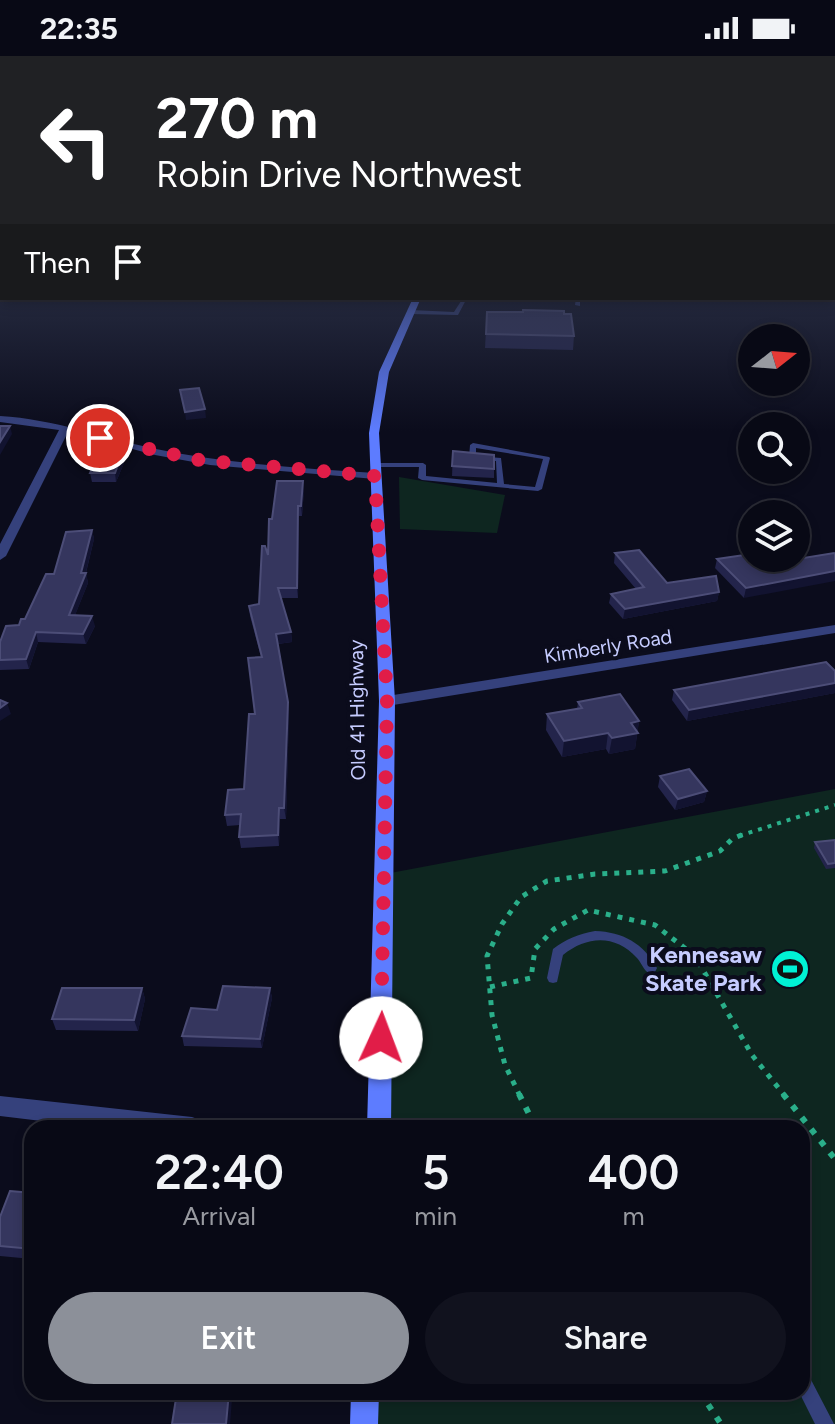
<!DOCTYPE html>
<html lang="en">
<head>
<meta charset="utf-8">
<style>
  :root { --surface:#080915; --page:#11121e; --text:#f1f3f6; --muted:#989aa0; --line:#292a34; --accent:#8c9099 }
  body { margin:0; font-family:Figtree,sans-serif; background:var(--page); color:var(--text); height:100vh; display:flex; flex-direction:column; font-size:30px; white-space:nowrap }
  * { box-sizing:border-box; margin:0 }
  p { font-size:26px; color:var(--muted) }
  .icon { flex:none; width:44px; height:44px; fill:none; stroke:currentColor; stroke-width:2; stroke-linecap:round; stroke-linejoin:round }
  .map { position:relative; flex:1; overflow:hidden }
  .drawer { position:absolute; left:24px; top:1064px; width:786px; height:280px; display:flex; flex-direction:column; background:var(--surface); border-radius:24px; box-shadow:0 4px 12px #0003,0 0 0 2px var(--line) }
  .drawer>* { flex:none }
  .guide { position:absolute; left:0px; top:0px; width:836px; height:244px; box-shadow:0 4px 12px #0003,0 0 0 2px var(--line); background:#202124; color:#fff; overflow:hidden }
  .needle { width:52px; rotate:73deg }
  .buttons { position:absolute; left:738px; top:268px; display:grid; gap:16px }
  .buttons a { display:grid; place-items:center; width:72px; height:72px; border-radius:50%; background:var(--surface); box-shadow:0 4px 12px #0003,0 0 0 2px var(--line); font-size:40px }
  .pin { position:absolute; display:grid; place-items:center; width:68px; height:68px; color:#fff; margin:-34px; border:4px solid #fff; border-radius:50%; box-shadow:0 2px 8px #0007 }
  .me { position:absolute; width:88px; margin:-44px; rotate:2deg; stroke-linejoin:round; filter:drop-shadow(0 0 6px #0008) }
  .turn { display:flex; align-items:center; gap:28px; height:168px; padding:0 24px; font-size:36px }
  .turn .icon { width:104px; height:104px; stroke-width:2.5 }
  .turn b { display:block; font-size:56px; line-height:68px }
  .then { display:flex; align-items:center; height:76px; padding:0 24px; background:#0003; gap:16px; font-size:30px }
  .eta { display:flex; justify-content:space-evenly; align-items:center; height:136px; text-align:center }
  .eta b { font-size:48px; font-weight:600; line-height:56px }
  .cta { display:flex; gap:16px; margin-top:auto; padding:16px 24px }
  .cta a { flex:1; height:92px; border-radius:48px; background:var(--accent); color:#fff; font-size:32px; font-weight:600; line-height:92px; text-align:center }
  .cta a+a { background:var(--page); color:var(--text) }
  .status { display:flex; justify-content:space-between; align-items:center; height:56px; padding:0 40px; background:var(--surface); direction:ltr }
  .status svg { height:22px; fill:currentColor }
  .map>svg:first-child { display:block }
</style>
</head>
<body>
<div class="status"><b>22:35</b><svg viewBox="0 0 49 12"><path d="M0 12V9h3v3zM5 12V6h3v6zM10 12V3h3v9zM15 12V0h3v12zM26 1h20v11H26zM47 4h2v5h-2z"/></svg></div>
<div class="map">
<svg width="835" height="1368" viewBox="0 0 835 1368">
  <rect width="100%" height="100%" fill="#0b0c1c"/>
  <g fill="#0e2620">
    <polygon points="399,421 505,439 497,477 400,473"/>
    <polygon points="835,733 835,1368 368,1368 369,1336 802,1336 802,1072 377,1072 385,818"/>
  </g>
  <g fill="none" stroke-linecap="round" stroke-linejoin="round">
    <polyline stroke="#2aaf8a" stroke-width="4" stroke-dasharray="4 6" stroke-linecap="butt" points="739,780 835,749"/>
    <g stroke="#2aaf8a" stroke-width="5" stroke-dasharray="5 7" stroke-linecap="butt">
      <polyline points="490,931 531,922 535,893 554,873 588,854 655,869 695,900 752,999 785,1040"/>
      <polyline points="520,1040 505,1009 492,959 487,900 502,868 521,841 547,825 595,818 665,815 720,795 732,783 744,778"/>
    </g>
    <g stroke="#2aaf8a" stroke-width="6" stroke-dasharray="6 9" stroke-linecap="butt">
      <polyline points="519,1038 536,1072"/>
      <polyline points="783,1038 835,1103"/>
      <polyline points="700,1336 721,1368"/>
    </g>
    <g fill="#35417c" fill-rule="evenodd">
      <rect x="834" y="201" width="1" height="2"/>
      <polygon points="463,242 467,242 458,259 411,258 408,256 411,254 454,256"/>
      <polygon points="576,242 580,242 580,250 575,249"/>
      <path d="M473 387 549 401 550 402 542 433 538 435 422 424 418 422 419 411H375L372 409 375 407H423L426 409V420L497 427 496 405 472 404 469 402 470 389ZM476 392 543 403 535 431 504 428 501 402 476 400Z"/>
      <path d="M595 875C623 876 643 887 657 912L655 916C653 916 651 917 649 917 644 915 641 906 637 902 615 878 587 880 563 899L557 926 553 927 549 926 547 922 553 893C566 883 578 878 595 875Z"/>
      <polygon points="802,1315 808,1318 834,1368 815,1368 799,1336 802,1336"/>
    </g>
    <g fill="#35417c" fill-rule="evenodd">
      <rect x="834" y="202" width="1" height="4"/>
      <path d="M0 360C54 363 103 382 156 393 228 408 302 412 375 417L381 420 375 423 210 409 155 399 68 376 6 500 0 504V488L59 374 0 366Z"/>
      <polygon points="835,569 835,577 387,650 379,645 387,640"/>
      <polygon points="0,1040 192,1061 200,1064 204,1072 100,1072 0,1060"/>
    </g>
    <g fill="#5d7cff" fill-rule="evenodd">
      <polygon points="413,242 421,242 389,316 379,377 395,645 391,1072 367,1072 379,645 369,377 379,316"/>
      <polygon points="351,1336 379,1336 378,1368 350,1368"/>
    </g>
  </g>
  <g fill="#23244b">
    <polygon points="487,256 564,258 574,280 573,294 485,292"/>
    <polygon points="453,395 494,413 494,422 452,420"/>
    <polygon points="122,398 124,407 116,426 92,426 90,417"/>
    <polygon points="304,434 302,460 299,460 298,542 281,542 291,576 292,586 278,588 289,657 286,763 280,763 279,790 241,792 239,781 240,769 227,770 225,759 244,733 255,658 261,601 250,560 249,550 259,548 272,463"/>
    <polygon points="92,474 94,483 86,517 88,527 75,559 95,570 86,588 38,586 29,613 0,614 0,586 25,563 54,518"/>
    <polygon points="615,497 667,527 719,536 717,545 623,563 609,547 611,538 636,533 614,507"/>
    <polygon points="717,503 754,510 744,542 715,512"/>
    <polygon points="835,615 835,637 687,665 672,644 674,634"/>
    <polygon points="578,646 639,665 635,693 609,698 606,693 562,701 546,674 547,658 577,653"/>
    <polygon points="660,720 707,735 704,746 675,754 658,731"/>
    <polygon points="835,784 835,812 826,813 814,792 815,786"/>
    <polygon points="142,932 145,943 138,975 56,974 52,963"/>
    <polygon points="270,932 272,942 262,992 184,990 182,980 217,954"/>
    <polygon points="32,1137 32,1203 0,1200 0,1161"/>
  </g>
  <g fill="#121330">
    <polygon points="205,353 206,362 186,364 185,356"/>
    <polygon points="10,370 12,378 0,399 0,386"/>
    <polygon points="122,398 124,407 116,426 115,417"/>
    <polygon points="303,425 304,434 302,460 301,450"/>
    <polygon points="298,450 299,460 298,542 297,532"/>
    <polygon points="92,474 94,483 85,520 86,517 88,527 71,569 69,559"/>
    <polygon points="835,515 835,525 744,542 746,532"/>
    <polygon points="719,536 717,545 623,563 625,553"/>
    <polygon points="92,560 95,570 86,588 83,578"/>
    <polygon points="36,576 38,586 29,613 26,603"/>
    <polygon points="291,576 292,586 277,588 276,578"/>
    <polygon points="835,627 835,637 687,665 689,654"/>
    <polygon points="288,646 289,657 286,763 284,752"/>
    <polygon points="7,647 11,658 0,665 0,652"/>
    <polygon points="639,665 635,693 609,698 612,682 631,667"/>
    <polygon points="608,677 606,693 562,701 564,685"/>
    <polygon points="707,735 704,746 675,754 678,743"/>
    <polygon points="279,752 280,763 279,790 278,779"/>
    <polygon points="142,932 145,943 138,975 134,964"/>
    <polygon points="270,932 272,942 262,992 260,983"/>
    <polygon points="229,1336 232,1343 230,1368 226,1368"/>
  </g>
  <g fill="#35365e" stroke="#4c4d77" stroke-width="2">
    <polygon points="523,254 564,255 564,258 571,258 574,280 486,278 487,256 523,256"/>
    <polygon points="199,332 205,353 185,356 180,334"/>
    <polygon points="0,370 10,370 0,386"/>
    <polygon points="453,395 494,399 494,413 452,410"/>
    <polygon points="98,398 122,398 115,417 90,417"/>
    <polygon points="277,425 303,425 301,450 298,450 297,532 278,532 291,576 276,578 288,646 284,752 279,752 278,779 239,781 241,758 225,759 228,734 244,733 249,658 255,658 248,602 262,601 249,550 259,548 262,490 265,490 268,499 269,463 272,463"/>
    <polygon points="92,474 81,517 86,517 69,559 92,560 83,578 36,576 26,603 0,604 0,586 6,570 19,569 21,563 25,563 46,518 54,518 66,476"/>
    <polygon points="639,494 667,527 716,520 719,536 625,553 611,538 644,531 615,497"/>
    <polygon points="834,497 835,498 835,515 746,532 717,503 744,499 754,510"/>
    <polygon points="826,606 835,615 835,627 689,654 674,634"/>
    <polygon points="620,638 639,665 631,667 638,677 612,682 608,677 564,685 547,658 582,652 578,646"/>
    <polygon points="0,644 7,647 0,652"/>
    <polygon points="689,713 707,735 678,743 660,720"/>
    <polygon points="835,784 835,807 828,808 815,786"/>
    <polygon points="223,930 270,932 260,983 182,980 191,952 217,954"/>
    <polygon points="62,932 142,932 134,964 52,963"/>
    <polygon points="10,1135 32,1137 32,1193 0,1190 0,1161"/>
    <polygon points="177,1336 229,1336 226,1368 172,1368"/>
  </g>
  <linearGradient id="sky" x2="0" y2="1"><stop stop-color="#06070f"/><stop offset="0.49" stop-color="#2e344b"/><stop offset="1" stop-color="#2e344b" stop-opacity="0"/></linearGradient>
  <rect width="835" height="375" fill="url(#sky)"/>
  <g fill="none" stroke-linecap="round" stroke-linejoin="round">
    <polyline stroke="#e11d48" stroke-width="14" stroke-dasharray="0 25.2" points="100,382 199,404 375,420 387,645 381,982"/>
  </g>
  <defs>
    <symbol id="stadium-disc" viewBox="-11 -11 22 22"><circle r="9.5" fill="#00f1d5" stroke="#0b0c1c"/><path d="M0-5a6.5 5 0 1 0 0 10a6.5 5 0 1 0 0-10ZM-3.5-1.8h7v3.6h-7Z" fill="#111"/></symbol>
  </defs>
  <g fill-rule="evenodd">
    <use href="#stadium-disc" x="768" y="891" width="44" height="44"/>
  </g>
  <g text-anchor="middle" stroke-width="8" stroke-linejoin="round" paint-order="stroke">
    <g font-size="20" fill="#c6ccff" stroke="#0b0c1c">
      <text transform="translate(608 590) rotate(-9)" y="7">Kimberly Road</text>
      <text transform="translate(357 654) rotate(-91)" y="7">Old 41 Highway</text>
    </g>
    <g font-size="24" font-weight="bold" fill="#c6ccff" stroke="#0b0c1c" text-anchor="end">
      <text x="762" y="907">Kennesaw<tspan x="762" dy="28">Skate Park</tspan></text>
    </g>
  </g>
</svg>
<div class="buttons">
<a><svg class="needle" viewBox="-14 -14 28 28"><path d="M0-13l5 13h-10z" fill="#e53935"/><path d="M0 13l5-13h-10z" fill="#989aa0"/></svg></a>
<a><svg class="icon" aria-label="search" viewBox="0 0 24 24"><circle cx="10" cy="10" r="6"/><path d="M15 15l6 6"/></svg></a>
<a><svg class="icon" aria-label="layers" viewBox="0 0 24 24"><path d="M12 4l9 5-9 5-9-5zM3 14l9 5 9-5"/></svg></a>
</div>
<div class="pin" style="left:100px;top:382px;background:#d93025"><svg class="icon" aria-label="arrive" viewBox="0 0 24 24"><path d="M6 21V4h12l-3 4 3 4H6"/></svg></div>
<svg class="me" style="left:381px;top:982px" viewBox="-20 -20 40 40"><circle r="19" fill="#fff"/><path d="M0-13L10 11 0 6-10 11z" fill="#e11d48"/></svg>
<div class="guide">
<div class="turn"><svg class="icon" aria-label="left" viewBox="0 0 24 24"><path d="M17 20v-9H6M10 6l-5 5 5 5"/></svg><div><b>270 m</b>Robin Drive Northwest</div></div>
<div class="then">Then<svg class="icon" aria-label="arrive" viewBox="0 0 24 24"><path d="M6 21V4h12l-3 4 3 4H6"/></svg></div>
</div>
<section class="drawer">
<div class="eta">
<div><b>22:40</b><p>Arrival</p></div>
<div><b>5</b><p>min</p></div>
<div><b>400</b><p>m</p></div>
</div>
<div class="cta"><a>Exit</a><a>Share</a></div>
</section>
</div>
</body>
</html>
